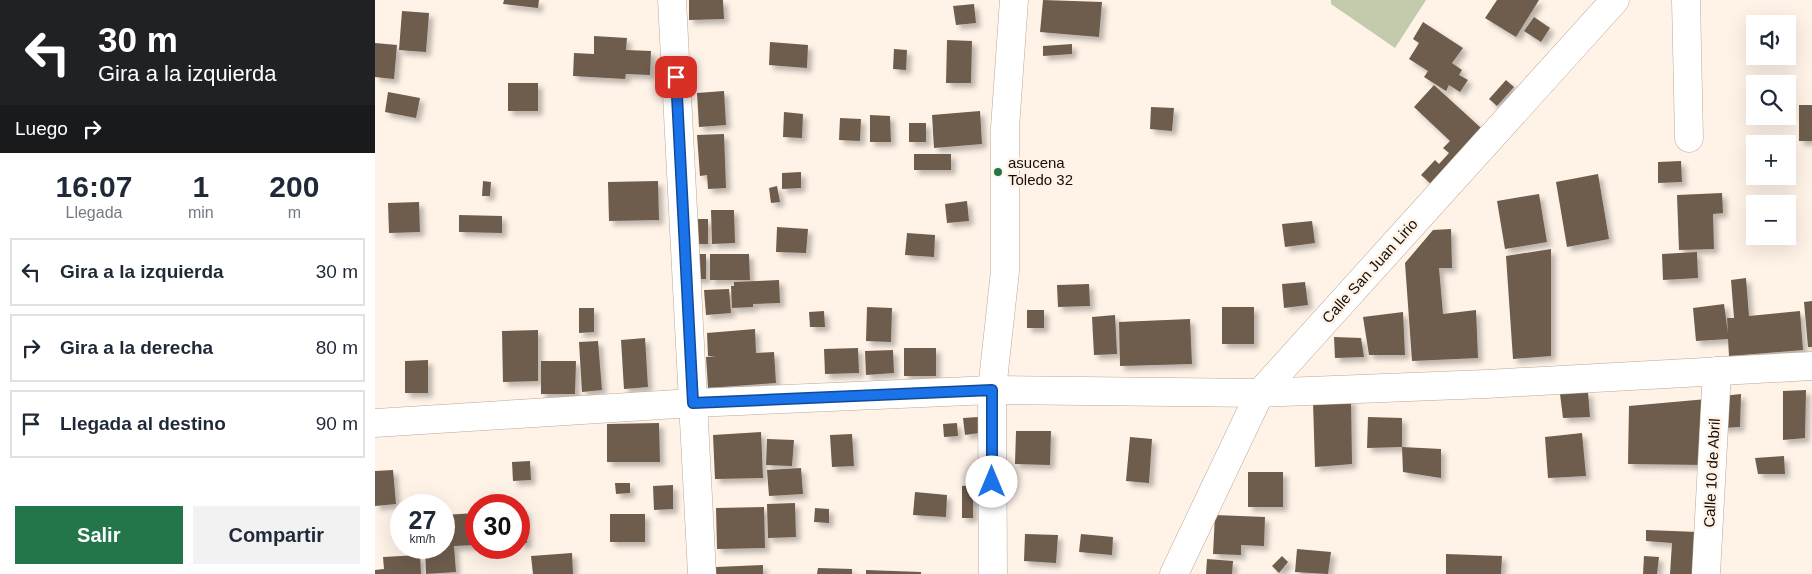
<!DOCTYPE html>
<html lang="es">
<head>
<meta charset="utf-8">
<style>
  :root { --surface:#fff; --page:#f2f2f3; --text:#1f2937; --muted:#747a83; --line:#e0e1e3; --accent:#227649 }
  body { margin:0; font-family:Helvetica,sans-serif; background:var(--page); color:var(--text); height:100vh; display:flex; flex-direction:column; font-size:19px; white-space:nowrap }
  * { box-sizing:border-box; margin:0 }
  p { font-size:16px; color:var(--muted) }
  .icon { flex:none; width:28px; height:28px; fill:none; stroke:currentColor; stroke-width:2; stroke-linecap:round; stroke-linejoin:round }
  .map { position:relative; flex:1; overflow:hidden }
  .sheet { display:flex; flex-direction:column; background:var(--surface); width:375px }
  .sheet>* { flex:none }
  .top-card { background:#202124; color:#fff; overflow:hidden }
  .buttons { position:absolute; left:1371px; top:15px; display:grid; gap:10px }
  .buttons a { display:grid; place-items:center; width:50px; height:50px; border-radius:0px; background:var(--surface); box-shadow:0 5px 20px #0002; font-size:25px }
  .speed { position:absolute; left:15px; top:494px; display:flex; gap:10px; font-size:25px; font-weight:700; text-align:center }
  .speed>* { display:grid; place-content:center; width:65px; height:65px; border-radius:50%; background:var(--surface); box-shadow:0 5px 20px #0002; line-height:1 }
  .speed small { font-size:12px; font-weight:400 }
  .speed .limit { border:8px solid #d22; background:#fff; color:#111 }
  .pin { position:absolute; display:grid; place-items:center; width:42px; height:42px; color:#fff; margin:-21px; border-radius:10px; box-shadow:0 2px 8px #0006 }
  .me { position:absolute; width:55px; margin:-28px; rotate:0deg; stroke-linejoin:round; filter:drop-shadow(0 0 4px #0008) }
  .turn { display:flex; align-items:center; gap:18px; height:105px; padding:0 15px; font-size:22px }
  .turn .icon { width:65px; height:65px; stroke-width:2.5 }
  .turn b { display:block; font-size:35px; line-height:42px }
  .then { display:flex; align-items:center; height:48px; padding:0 15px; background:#0003; gap:10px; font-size:19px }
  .eta { display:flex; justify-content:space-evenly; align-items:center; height:85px; text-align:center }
  .eta b { font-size:30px; font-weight:600; line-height:35px }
  .action { display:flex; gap:10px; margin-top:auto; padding:10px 15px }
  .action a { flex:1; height:58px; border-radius:0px; background:var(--accent); color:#fff; font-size:20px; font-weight:600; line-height:58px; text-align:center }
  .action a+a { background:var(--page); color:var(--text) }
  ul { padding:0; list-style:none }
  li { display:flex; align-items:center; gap:15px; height:68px; margin:0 10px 8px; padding:0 5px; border:2px solid var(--line); border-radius:0px }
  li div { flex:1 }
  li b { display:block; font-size:19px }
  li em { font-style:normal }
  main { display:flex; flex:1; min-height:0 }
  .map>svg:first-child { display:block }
</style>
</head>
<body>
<main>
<section class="sheet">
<div class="top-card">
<div class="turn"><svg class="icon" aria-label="left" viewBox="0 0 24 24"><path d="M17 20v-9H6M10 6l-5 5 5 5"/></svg><div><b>30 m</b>Gira a la izquierda</div></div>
<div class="then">Luego<svg class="icon" aria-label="right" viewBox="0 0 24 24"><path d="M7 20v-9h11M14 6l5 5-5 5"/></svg></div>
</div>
<div class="eta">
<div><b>16:07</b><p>Llegada</p></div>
<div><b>1</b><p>min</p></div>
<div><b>200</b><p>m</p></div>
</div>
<ul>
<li><svg class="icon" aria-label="left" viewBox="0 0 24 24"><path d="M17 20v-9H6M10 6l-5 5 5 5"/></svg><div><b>Gira a la izquierda</b></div><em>30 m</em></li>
<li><svg class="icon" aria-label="right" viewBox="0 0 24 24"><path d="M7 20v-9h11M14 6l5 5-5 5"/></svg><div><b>Gira a la derecha</b></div><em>80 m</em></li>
<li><svg class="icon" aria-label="arrive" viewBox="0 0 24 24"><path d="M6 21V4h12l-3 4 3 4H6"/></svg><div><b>Llegada al destino</b></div><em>90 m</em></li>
</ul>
<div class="action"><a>Salir</a><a>Compartir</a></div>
</section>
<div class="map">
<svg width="1437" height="574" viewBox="0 0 1437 574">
  <defs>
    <filter id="shadow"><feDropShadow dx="4.5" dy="4.5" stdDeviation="2.5" flood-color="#0004"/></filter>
  </defs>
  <rect width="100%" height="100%" fill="#fff3e8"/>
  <polygon fill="#c2cbac" points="956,0 1051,0 1020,48 956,4"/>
  <g fill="#6e5d4d" filter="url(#shadow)">
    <polygon points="129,0 164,0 163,8 128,4"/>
    <polygon points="314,0 348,0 349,19 314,20"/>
    <polygon points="668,0 727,2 724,37 665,32"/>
    <polygon points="1122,0 1164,0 1141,37 1110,18"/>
    <polygon points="599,4 601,23 581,25 578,6"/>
    <polygon points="27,11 54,13 51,52 24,50"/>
    <polygon points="1159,17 1175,28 1166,42 1149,31"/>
    <polygon points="1048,22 1088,48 1077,63 1087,70 1084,75 1093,80 1085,92 1074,85 1071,91 1049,77 1053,71 1034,59 1044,43 1038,39"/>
    <polygon points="219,36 252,38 251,50 276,51 275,75 251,74 250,79 198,76 199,53 219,54"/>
    <polygon points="572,40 597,41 596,83 571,83"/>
    <polygon points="395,42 433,45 432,68 394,65"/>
    <polygon points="0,43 22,45 19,79 0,77"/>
    <polygon points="697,44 697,54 668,56 668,46"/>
    <polygon points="519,49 532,50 531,70 518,69"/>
    <polygon points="1131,80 1139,87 1122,106 1114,99"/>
    <rect x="133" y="83" width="30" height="28"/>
    <polygon points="1059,85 1106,128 1056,184 1046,175 1060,160 1064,164 1074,153 1068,148 1075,141 1039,107"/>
    <polygon points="349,91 351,125 324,127 322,93"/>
    <polygon points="13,92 45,98 41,118 10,112"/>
    <rect x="1424" y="105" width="13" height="36"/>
    <polygon points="776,107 799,108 797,131 775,129"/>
    <polygon points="605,111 607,144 559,148 557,115"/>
    <polygon points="409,112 428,114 427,138 408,137"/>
    <polygon points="495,115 515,116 516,142 495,142"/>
    <polygon points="465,118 486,119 485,141 464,140"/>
    <rect x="534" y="123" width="17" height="19"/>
    <polygon points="349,134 351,188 333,189 332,175 325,176 322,135"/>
    <rect x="539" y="154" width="37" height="16"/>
    <polygon points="1306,161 1307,182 1283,183 1283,162"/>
    <polygon points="426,172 426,188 407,189 407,173"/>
    <polygon points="1223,174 1234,239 1192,247 1181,182"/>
    <polygon points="108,181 116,182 115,196 107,196"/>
    <polygon points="283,181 284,220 234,221 233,182"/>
    <polygon points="402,186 405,202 396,203 394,188"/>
    <polygon points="1347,193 1348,213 1338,214 1339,249 1304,250 1302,195"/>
    <polygon points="1164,194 1172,242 1130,249 1122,201"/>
    <polygon points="592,201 594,221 572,223 570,204"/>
    <polygon points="44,202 45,232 14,233 13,203"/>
    <polygon points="336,210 359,210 360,243 337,244"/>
    <polygon points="84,215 127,216 127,233 84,232"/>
    <polygon points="318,219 333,219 333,244 319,244"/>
    <polygon points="937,221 940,243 910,247 907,224"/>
    <polygon points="402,227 433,229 431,253 401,252"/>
    <polygon points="1076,229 1077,268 1064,268 1068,314 1101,310 1103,358 1037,361 1030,263 1058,230"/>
    <polygon points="532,233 560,235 559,257 530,255"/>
    <polygon points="1176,249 1176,356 1138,359 1131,256"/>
    <polygon points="1322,252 1323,278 1288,280 1287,254"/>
    <rect x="318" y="254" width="13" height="25"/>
    <polygon points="335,254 374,254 375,280 335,280"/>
    <polygon points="1371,278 1374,316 1425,311 1428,350 1354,356 1353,339 1321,341 1318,308 1349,304 1353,333 1352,318 1359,318 1356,280"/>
    <polygon points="404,280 405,303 378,304 378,307 357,308 356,286 359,286 359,282"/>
    <polygon points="930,282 933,305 909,308 907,284"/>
    <polygon points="714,284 715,306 683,307 682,285"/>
    <polygon points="354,289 356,313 331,315 329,290"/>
    <polygon points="1437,301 1437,347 1433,347 1429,302"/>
    <polygon points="492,307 517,308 516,342 491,341"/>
    <rect x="847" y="307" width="32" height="37"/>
    <polygon points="204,308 219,308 219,332 204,333"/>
    <rect x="652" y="310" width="17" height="18"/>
    <polygon points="449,311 450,327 435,327 434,312"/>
    <polygon points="1028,312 1030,355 994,355 988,317"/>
    <polygon points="740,315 742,354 719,355 717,317"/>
    <polygon points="815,319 817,364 745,366 744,322"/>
    <polygon points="380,329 381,353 399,352 401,383 333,388 331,357 342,356 333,356 332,333"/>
    <polygon points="163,330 163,381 128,382 127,331"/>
    <polygon points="959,337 986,338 989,357 960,358"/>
    <polygon points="270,338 273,387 249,389 246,340"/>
    <polygon points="223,341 227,390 207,392 204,342"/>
    <polygon points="483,348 484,373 450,374 449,349"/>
    <rect x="529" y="348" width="32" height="28"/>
    <polygon points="518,350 519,373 491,375 490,351"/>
    <polygon points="53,360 53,393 30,393 30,361"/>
    <polygon points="166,361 201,361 200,394 166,394"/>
    <polygon points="1431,390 1430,438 1408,440 1408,391"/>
    <polygon points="1213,392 1215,417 1188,418 1185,394"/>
    <polygon points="1366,394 1365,427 1346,428 1347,396"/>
    <polygon points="976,399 977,464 940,467 938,401"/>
    <polygon points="1332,399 1332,465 1253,464 1254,406"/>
    <polygon points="603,417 604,433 590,435 588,418"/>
    <polygon points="993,417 1027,418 1027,447 992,448"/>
    <polygon points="284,423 285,462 232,462 232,424"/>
    <polygon points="582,423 583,436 569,437 568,424"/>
    <polygon points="641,431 676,431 675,465 640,464"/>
    <polygon points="386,432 388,478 340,479 338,435"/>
    <polygon points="1207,433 1211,476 1173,478 1170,437"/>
    <polygon points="477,434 479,466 457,467 455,435"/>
    <polygon points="755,437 777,439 774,483 751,481"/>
    <polygon points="392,439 419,440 417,466 391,465"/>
    <polygon points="1027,447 1066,449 1066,478 1028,472"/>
    <polygon points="1409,456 1410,474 1383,474 1380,458"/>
    <polygon points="155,461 156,480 138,481 137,462"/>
    <polygon points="426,468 428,494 394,496 392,470"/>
    <polygon points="18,470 21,504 0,506 0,471"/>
    <rect x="873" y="472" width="35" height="35"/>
    <polygon points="240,483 255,483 255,493 241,494"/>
    <polygon points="298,485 298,509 279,510 278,486"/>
    <polygon points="598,485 598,518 587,518 587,486"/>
    <polygon points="540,492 572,495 571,517 538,515"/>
    <polygon points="420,503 421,537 393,538 392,504"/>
    <polygon points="389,507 390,548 342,549 341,508"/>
    <polygon points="440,508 454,509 454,523 439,522"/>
    <polygon points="144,510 150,510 152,543 144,544"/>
    <polygon points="101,513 101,545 79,546 81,572 51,574 50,548 69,548 69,515"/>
    <rect x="235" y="514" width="35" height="28"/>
    <polygon points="840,515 890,517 889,546 866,545 866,555 838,554"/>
    <polygon points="1271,530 1323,532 1321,574 1295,574 1297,543 1271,541"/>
    <polygon points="650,534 683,535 681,563 649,561"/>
    <polygon points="706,534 738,537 737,555 704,552"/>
    <polygon points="922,549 956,552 953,574 920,572"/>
    <polygon points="197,553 198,574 158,574 156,556"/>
    <polygon points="1071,554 1127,556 1126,574 1071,574"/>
    <polygon points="45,555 46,574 0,574 0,570 9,569 8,557"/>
    <polygon points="907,556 913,562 904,573 897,566"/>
    <polygon points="1269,556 1284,557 1282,574 1268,574"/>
    <polygon points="832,559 858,561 857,574 831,574"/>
    <polygon points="388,565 388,574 341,574 341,567"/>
    <polygon points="443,568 477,569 477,574 442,574"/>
    <polygon points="491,570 546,572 546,574 491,574"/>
  </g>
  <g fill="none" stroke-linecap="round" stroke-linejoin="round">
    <defs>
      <g id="minor">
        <polyline points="297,0 327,574"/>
        <polyline points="1311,0 1314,138"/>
        <polyline points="0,423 318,403 617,390 885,393 1111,384 1437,366"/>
        <polyline points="618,574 617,390 630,271 630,128 639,0"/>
        <polyline points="1331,574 1342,371"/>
      </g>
      <polyline id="tertiary" points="799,574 885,393 1240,0"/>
    </defs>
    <use href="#minor" stroke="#baa897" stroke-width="29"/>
    <use href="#tertiary" stroke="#baa897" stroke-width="29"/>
    <use href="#minor" stroke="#fff" stroke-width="28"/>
    <use href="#tertiary" stroke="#fff" stroke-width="28"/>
  </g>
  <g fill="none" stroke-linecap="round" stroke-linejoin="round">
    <defs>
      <polyline id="route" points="301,77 318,403 617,390 617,482"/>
    </defs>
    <use href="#route" stroke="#114b97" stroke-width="12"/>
    <use href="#route" stroke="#1a73e8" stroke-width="9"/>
  </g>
  <circle fill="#227649" stroke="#fff3e8" stroke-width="2" cx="623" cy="172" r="5"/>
  <g text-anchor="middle" stroke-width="5" stroke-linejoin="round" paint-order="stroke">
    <g font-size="15" fill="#17100a" stroke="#fff3e8" text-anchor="start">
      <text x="633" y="168">asucena<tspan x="633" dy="17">Toledo 32</tspan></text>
    </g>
    <g font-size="15" fill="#17100a" stroke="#fff3e8">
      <text transform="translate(995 271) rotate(-48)" y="5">Calle San Juan Lirio</text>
      <text transform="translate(1337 473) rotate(-87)" y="5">Calle 10 de Abril</text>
    </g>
  </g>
</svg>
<div class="buttons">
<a><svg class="icon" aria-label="sound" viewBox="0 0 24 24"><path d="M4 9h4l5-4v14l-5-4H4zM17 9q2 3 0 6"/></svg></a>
<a><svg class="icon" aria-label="search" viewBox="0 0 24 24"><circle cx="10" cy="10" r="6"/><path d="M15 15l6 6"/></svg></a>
<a>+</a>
<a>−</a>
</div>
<div class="speed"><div>27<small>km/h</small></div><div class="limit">30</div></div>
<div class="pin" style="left:301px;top:77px;background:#d93025"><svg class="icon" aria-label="arrive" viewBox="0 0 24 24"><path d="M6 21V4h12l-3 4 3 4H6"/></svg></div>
<svg class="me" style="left:617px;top:482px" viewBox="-20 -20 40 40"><circle r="19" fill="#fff"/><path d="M0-13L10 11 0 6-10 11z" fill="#1a73e8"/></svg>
</div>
</main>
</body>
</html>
